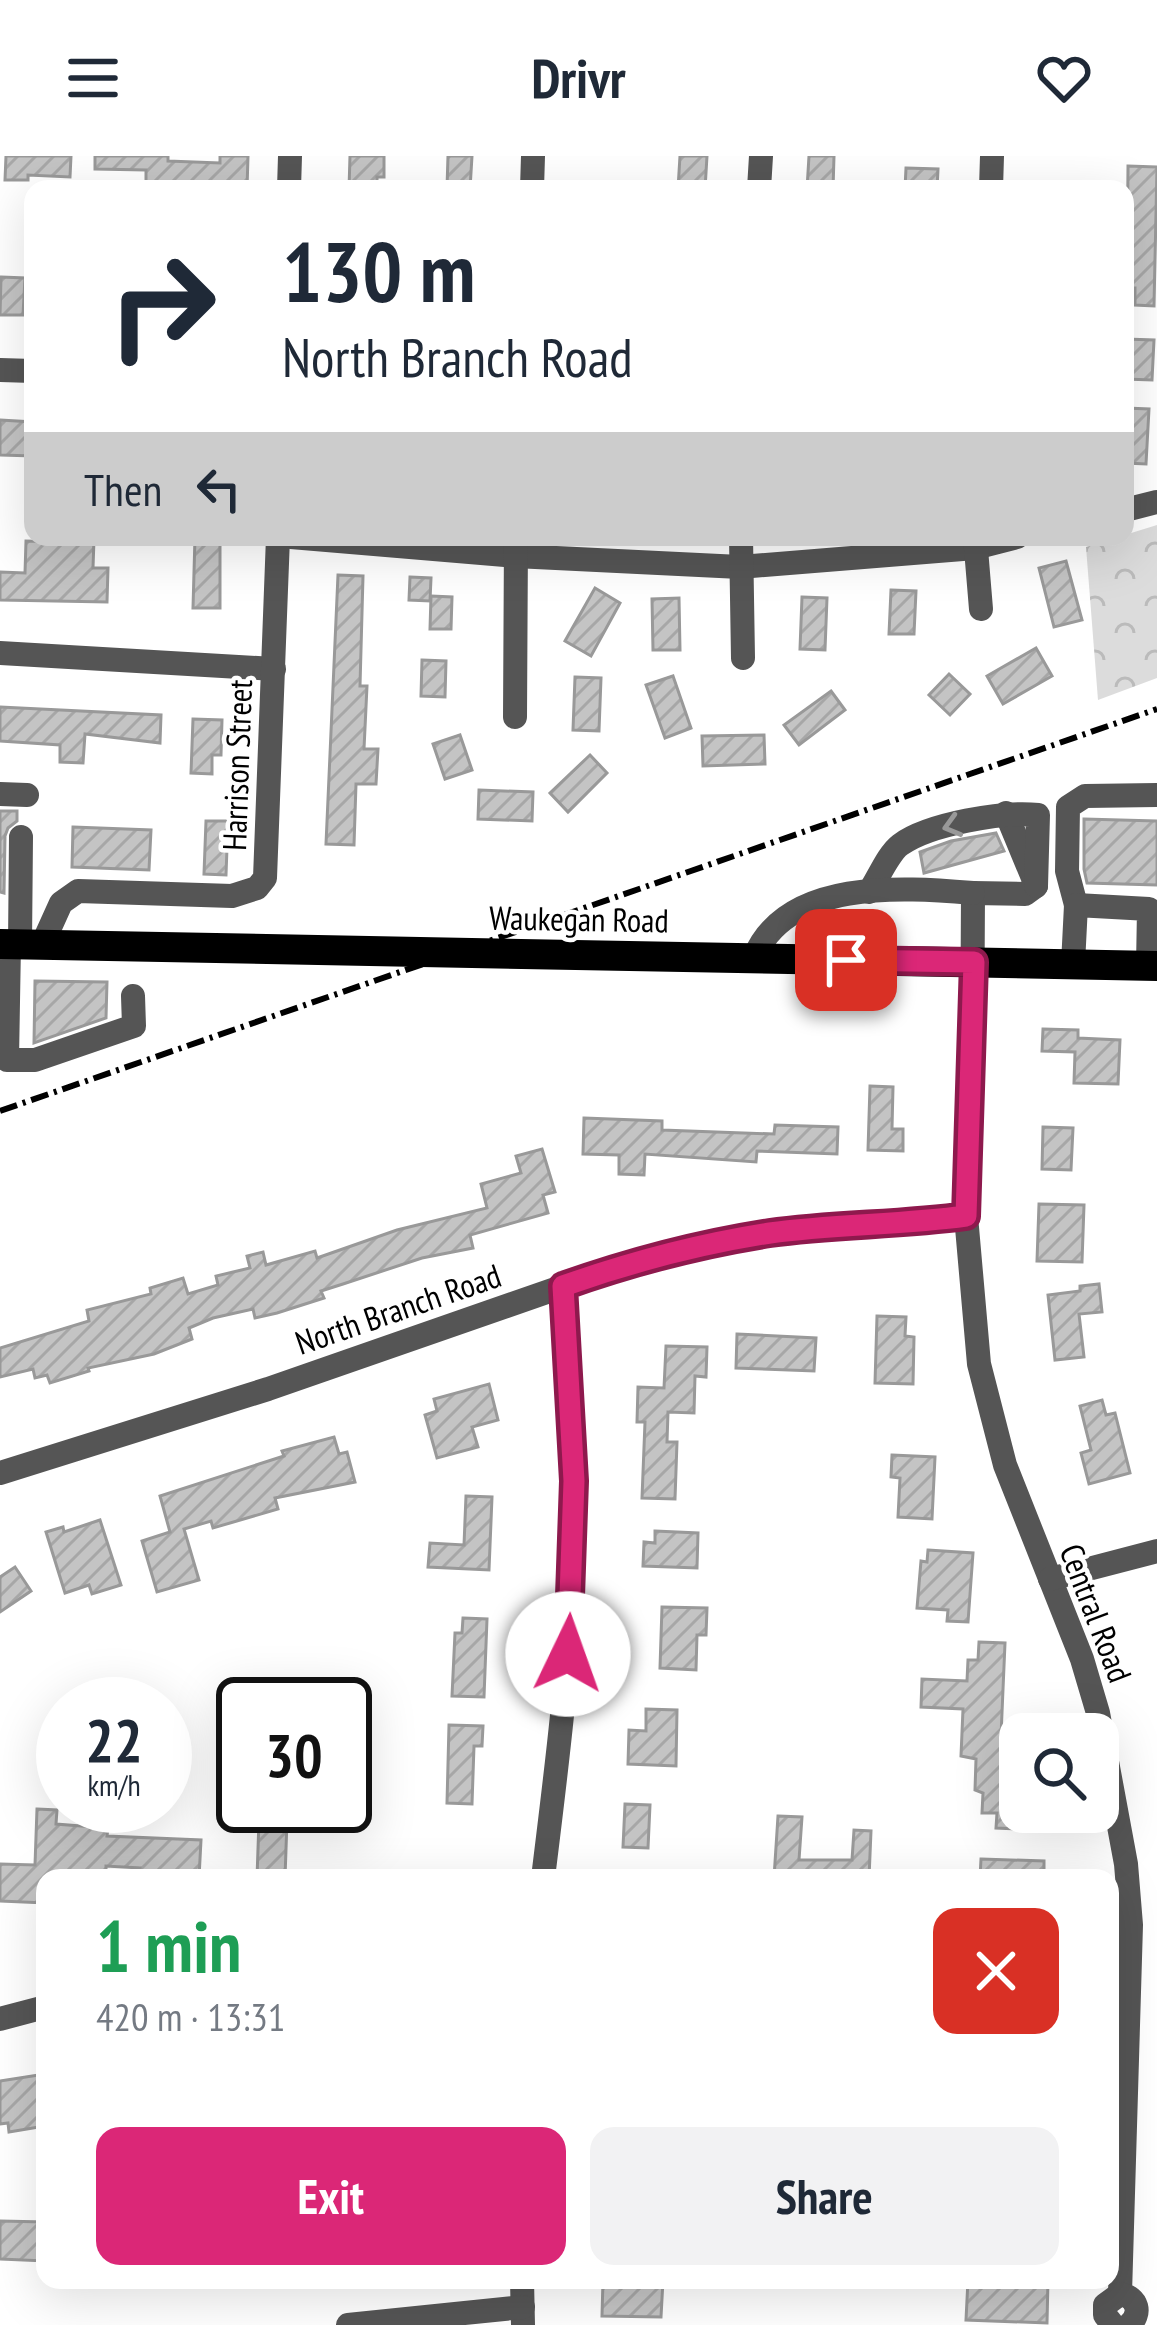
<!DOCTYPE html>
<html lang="en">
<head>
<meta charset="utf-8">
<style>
  :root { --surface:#fff; --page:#f2f2f3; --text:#1f2937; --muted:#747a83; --accent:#db2777 }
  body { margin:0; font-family:"PT Sans Narrow",sans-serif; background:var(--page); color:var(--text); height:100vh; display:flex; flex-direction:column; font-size:45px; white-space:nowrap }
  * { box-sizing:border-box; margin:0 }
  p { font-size:39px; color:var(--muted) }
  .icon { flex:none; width:66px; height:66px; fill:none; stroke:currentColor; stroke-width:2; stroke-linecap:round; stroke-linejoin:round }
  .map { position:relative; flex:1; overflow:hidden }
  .details { position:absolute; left:36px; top:1713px; width:1083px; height:420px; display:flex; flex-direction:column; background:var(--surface); border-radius:24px; box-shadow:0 12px 48px #0002 }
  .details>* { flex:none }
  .top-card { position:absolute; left:24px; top:24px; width:1110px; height:366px; border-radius:24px; box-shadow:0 12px 48px #0002; background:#fff; color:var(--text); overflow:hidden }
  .buttons { position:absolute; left:999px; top:1557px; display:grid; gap:24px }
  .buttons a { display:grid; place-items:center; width:120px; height:120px; border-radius:24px; background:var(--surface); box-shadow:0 12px 48px #0002; font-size:60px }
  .speed { position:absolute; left:36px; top:1521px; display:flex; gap:24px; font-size:60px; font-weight:700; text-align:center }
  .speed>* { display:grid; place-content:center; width:156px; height:156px; border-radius:50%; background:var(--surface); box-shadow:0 12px 48px #0002; line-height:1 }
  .speed small { font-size:30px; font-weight:400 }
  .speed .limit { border:6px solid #111; border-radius:18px; background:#fff; color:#111 }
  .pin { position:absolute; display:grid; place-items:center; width:102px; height:102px; color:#fff; margin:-51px; border-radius:24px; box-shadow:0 6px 18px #0006 }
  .me { position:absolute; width:132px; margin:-66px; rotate:3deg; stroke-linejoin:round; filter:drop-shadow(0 0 9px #0008) }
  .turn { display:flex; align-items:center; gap:42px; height:252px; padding:0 60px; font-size:54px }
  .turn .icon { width:156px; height:156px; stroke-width:2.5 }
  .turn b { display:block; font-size:84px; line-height:102px }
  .then { display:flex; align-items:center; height:114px; padding:0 60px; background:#0003; gap:24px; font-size:45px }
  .round { display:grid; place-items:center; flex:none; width:126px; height:126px; border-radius:24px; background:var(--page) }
  .summary { display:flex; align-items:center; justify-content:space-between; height:204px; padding:0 60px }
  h1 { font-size:72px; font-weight:700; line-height:90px; color:#1e9e55 }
  .primary-button { display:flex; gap:24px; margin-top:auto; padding:24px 60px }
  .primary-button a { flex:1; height:138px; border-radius:24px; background:var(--accent); color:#fff; font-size:48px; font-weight:700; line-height:138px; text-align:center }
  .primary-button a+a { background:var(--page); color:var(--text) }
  header { display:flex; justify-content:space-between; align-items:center; height:156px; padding:0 60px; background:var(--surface); font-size:54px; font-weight:700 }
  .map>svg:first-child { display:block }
</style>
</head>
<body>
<header><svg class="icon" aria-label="menu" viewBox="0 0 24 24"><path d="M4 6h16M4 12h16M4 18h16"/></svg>Drivr<svg class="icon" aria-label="heart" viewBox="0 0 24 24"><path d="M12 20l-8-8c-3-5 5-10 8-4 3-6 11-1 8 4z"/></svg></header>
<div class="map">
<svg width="1157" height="2169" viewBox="0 0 1157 2169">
  <defs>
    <pattern id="park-crowns" width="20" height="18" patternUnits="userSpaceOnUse" patternTransform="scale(3)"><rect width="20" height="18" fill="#dcdcdc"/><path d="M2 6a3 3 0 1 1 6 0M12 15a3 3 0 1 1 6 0" fill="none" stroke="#bbb"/></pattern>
    <pattern id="building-hatch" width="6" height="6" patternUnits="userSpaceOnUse" patternTransform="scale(3)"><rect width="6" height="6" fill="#c4c4c4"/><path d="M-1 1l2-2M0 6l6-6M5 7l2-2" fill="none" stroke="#a7a7a7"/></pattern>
  </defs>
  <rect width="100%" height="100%" fill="#fff"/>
  <polygon fill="url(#park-crowns)" points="1157,369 1157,522 1098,544 1086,391"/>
  <g fill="url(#building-hatch)" stroke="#999" stroke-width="3">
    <polygon points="6,0 71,0 70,21 28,19 28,24 5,24"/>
    <polygon points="95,0 168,0 168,5 220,7 220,0 248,0 247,33 146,30 146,14 95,13"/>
    <polygon points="350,0 384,0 384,21 377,21 377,33 349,33"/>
    <polygon points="448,0 472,0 470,33 447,32"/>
    <polygon points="680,0 707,0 705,33 678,33"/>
    <polygon points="809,0 834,0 833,33 807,33"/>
    <polygon points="1128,10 1157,11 1154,150 1135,149 1135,132 1127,132"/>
    <polygon points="906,12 938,13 937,33 905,33"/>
    <polygon points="1,121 25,122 23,159 0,159"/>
    <polygon points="1125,183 1154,184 1152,224 1125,223"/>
    <polygon points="1125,252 1149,253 1146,308 1125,307"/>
    <polygon points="0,264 33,266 33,300 0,299"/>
    <polygon points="195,381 220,381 220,452 193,452"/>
    <polygon points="72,382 94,383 93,412 108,412 107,446 0,444 0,416 25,417 26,385 72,386"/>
    <polygon points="1066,405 1082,464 1054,471 1039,412"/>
    <polygon points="338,419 363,420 360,530 367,530 364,593 378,593 376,628 356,628 354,689 326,688"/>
    <polygon points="410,421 431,422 430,445 409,444"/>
    <polygon points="595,432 620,447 591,500 565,485"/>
    <polygon points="891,434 916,435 914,478 889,478"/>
    <polygon points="431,440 452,441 451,473 430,473"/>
    <polygon points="802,441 827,442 825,494 800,493"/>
    <polygon points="679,442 680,494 653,494 652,443"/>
    <polygon points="1036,492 1052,520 1003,548 987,520"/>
    <polygon points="422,504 446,505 445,541 421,540"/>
    <polygon points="949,518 970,538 950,559 929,539"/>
    <polygon points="673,520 691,572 665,582 646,529"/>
    <polygon points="575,521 601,522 599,575 573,574"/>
    <polygon points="831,535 845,554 799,589 784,569"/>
    <polygon points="0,551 161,559 160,587 85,578 83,607 60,606 60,589 0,585"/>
    <polygon points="193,563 222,564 221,599 212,599 212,618 191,617"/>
    <polygon points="460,579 472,614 445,623 433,588"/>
    <polygon points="764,579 765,608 703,610 702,580"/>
    <polygon points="590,599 607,617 568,656 550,637"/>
    <polygon points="479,634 533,636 532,665 478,663"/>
    <polygon points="0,655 17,655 17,665 8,672 5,680 4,737 0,736"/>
    <polygon points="1084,663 1157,665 1157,729 1087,727 1084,713"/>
    <polygon points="206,665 228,665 226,719 204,718"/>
    <polygon points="73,671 151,674 149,714 72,711"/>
    <polygon points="996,677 1004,695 924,717 920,696 951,685"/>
    <polygon points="35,825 107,826 106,862 34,887"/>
    <polygon points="1043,873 1078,874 1078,882 1120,884 1118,928 1074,927 1075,896 1042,895"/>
    <polygon points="870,930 893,931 892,973 903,973 903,995 868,994"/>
    <polygon points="584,962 662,965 662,974 774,978 775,969 838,971 837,998 757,995 756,1006 645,998 644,1019 619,1018 619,999 583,998"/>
    <polygon points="1043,971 1073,972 1071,1014 1042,1013"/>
    <polygon points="542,993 555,1036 543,1039 548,1057 470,1079 473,1092 422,1102 343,1128 321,1135 324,1142 277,1157 255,1162 253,1153 213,1162 189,1172 192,1183 154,1198 88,1212 89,1215 50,1227 47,1219 35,1222 33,1213 0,1221 0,1192 89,1165 87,1154 151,1138 150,1132 183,1122 188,1138 218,1129 216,1120 250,1112 247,1100 263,1096 266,1109 315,1095 317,1102 397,1074 487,1052 481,1028 521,1017 516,1000"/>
    <polygon points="1039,1048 1084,1049 1082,1106 1037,1105"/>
    <polygon points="1099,1128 1102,1156 1079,1158 1084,1201 1055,1204 1048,1139 1080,1135 1080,1130"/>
    <polygon points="877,1160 906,1161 905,1180 914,1181 913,1228 875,1227"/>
    <polygon points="737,1178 816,1182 814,1215 736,1212"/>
    <polygon points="666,1190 707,1191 706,1221 695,1220 694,1257 668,1256 667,1286 677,1286 675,1343 642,1342 645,1266 637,1266 638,1231 664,1232"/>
    <polygon points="489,1228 498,1264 472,1271 478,1291 437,1302 425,1259 437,1255 434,1243"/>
    <polygon points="1102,1244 1106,1259 1115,1257 1130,1317 1089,1328 1081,1297 1091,1294 1080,1250"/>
    <polygon points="334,1281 339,1298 347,1296 355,1326 275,1342 278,1353 213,1372 211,1365 184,1373 199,1424 157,1436 142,1385 170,1376 160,1340 284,1300 282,1295"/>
    <polygon points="892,1299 935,1301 932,1363 898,1361 900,1322 891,1321"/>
    <polygon points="466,1340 492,1341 489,1414 428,1411 430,1387 464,1389"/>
    <polygon points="100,1364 121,1429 92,1438 89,1429 65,1437 46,1376 63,1371 64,1376"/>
    <polygon points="655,1375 698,1377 697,1412 643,1410 644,1386 655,1387"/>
    <polygon points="928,1394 973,1397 968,1466 947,1465 948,1454 917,1452 921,1405 927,1406"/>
    <polygon points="15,1411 31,1435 0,1456 0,1421"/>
    <polygon points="662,1451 707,1452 706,1479 697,1479 696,1514 660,1512"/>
    <polygon points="463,1462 487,1463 484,1541 452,1540 455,1477 462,1477"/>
    <polygon points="979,1486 1005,1487 1001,1580 1013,1581 1012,1594 1020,1594 1017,1640 1020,1640 1021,1673 996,1672 997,1657 982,1657 983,1637 975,1634 976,1603 961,1600 963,1553 921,1551 922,1523 967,1525 968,1504 978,1504"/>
    <polygon points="646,1553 677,1554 676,1610 628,1608 629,1574 646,1575"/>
    <polygon points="449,1569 483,1570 482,1590 474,1590 472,1648 447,1647"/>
    <polygon points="625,1648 650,1649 648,1692 623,1691"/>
    <polygon points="37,1653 57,1654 56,1668 108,1672 107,1680 201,1684 199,1722 139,1721 140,1712 106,1710 106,1722 45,1722 45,1747 0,1745 0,1708 35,1709"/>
    <polygon points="778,1660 802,1661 799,1704 852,1704 854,1674 871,1675 869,1722 774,1722"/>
    <polygon points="259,1664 287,1664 285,1722 257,1722"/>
    <polygon points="981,1703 1044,1705 1044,1722 980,1722"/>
    <polygon points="45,1918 45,1970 9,1976 8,1967 0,1968 0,1925"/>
    <polygon points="0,2065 45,2066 45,2105 0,2103"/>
    <polygon points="603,2124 663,2124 661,2161 602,2160"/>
    <polygon points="968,2124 1048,2124 1047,2167 966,2164"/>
  </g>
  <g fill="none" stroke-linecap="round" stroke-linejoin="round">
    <g stroke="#555" stroke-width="24">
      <polyline points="289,33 290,0"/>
      <polyline points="532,33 533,0"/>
      <polyline points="759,33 761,0"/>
      <polyline points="991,33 992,0"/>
      <polyline points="0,214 33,215"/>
      <polyline points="1125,354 1157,346"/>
      <polyline points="291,381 515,400 740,411 975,392 1017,381"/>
      <polyline points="741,381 743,502"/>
      <polyline points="975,381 981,453"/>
      <polyline points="0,497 274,513"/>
      <polyline points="515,561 516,381"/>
      <polyline points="0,638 27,639"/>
      <polyline points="1006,657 1033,722"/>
      <polyline points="1036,730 1025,738 973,737 972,920 966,1060 979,1208 1005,1309 1082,1503 1098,1557 1126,1708 1131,1769 1120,2138"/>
      <path d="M869 736C878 723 888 698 900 689 928 668 1004 655 1038 659L1036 730"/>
      <polyline points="1076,749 1067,715 1068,651 1085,640 1157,639"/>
      <polyline points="9,788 7,904 35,904 134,870 133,840"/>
      <polyline points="20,788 21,681"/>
      <polyline points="42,789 61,747 78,735 232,740 257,732 265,722 278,381"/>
      <path d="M754 802C786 723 901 731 973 737"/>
      <polyline points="1073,808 1076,749 1149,753 1148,810"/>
      <polyline points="0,1317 268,1233 633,1106 775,1077 966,1060"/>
      <polyline points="1050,1423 1157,1395"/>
      <path d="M543 1722C556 1617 569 1514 573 1408 577 1315 568 1222 563 1130"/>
      <polyline points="0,1863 45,1851"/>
      <polyline points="522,2124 523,2169"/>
      <polyline points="348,2169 523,2151"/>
      <path d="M1113 2169 1105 2159V2149L1120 2138C1138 2141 1142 2158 1129 2169"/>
    </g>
    <polyline stroke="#000" stroke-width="30" points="0,788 1157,810"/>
    <polyline stroke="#000" stroke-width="6" stroke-dasharray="18 6 3 6" stroke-linecap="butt" points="0,955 1157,553"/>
  </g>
  <defs><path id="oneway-chevron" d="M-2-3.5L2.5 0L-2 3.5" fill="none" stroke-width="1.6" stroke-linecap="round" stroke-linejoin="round" transform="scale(3)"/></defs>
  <use stroke="#999" href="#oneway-chevron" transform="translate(952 670) rotate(164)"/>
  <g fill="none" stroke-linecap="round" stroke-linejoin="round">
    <defs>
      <path id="route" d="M568 1498 574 1325 563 1130C631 1106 699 1088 770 1077 835 1068 901 1069 966 1060L974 806 846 804"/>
    </defs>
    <use href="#route" stroke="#8e194d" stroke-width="30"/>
    <use href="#route" stroke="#db2777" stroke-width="21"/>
  </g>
  <g text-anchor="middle" stroke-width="9" stroke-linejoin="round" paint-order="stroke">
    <g font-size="33" fill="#000" stroke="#fff">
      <text transform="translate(237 609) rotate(-88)" y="12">Harrison Street</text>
      <text transform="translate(579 763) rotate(1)" y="12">Waukegan Road</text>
      <text transform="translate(398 1153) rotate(-19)" y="12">North Branch Road</text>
      <text transform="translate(1096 1457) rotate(69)" y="12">Central Road</text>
    </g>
  </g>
</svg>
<div class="buttons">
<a><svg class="icon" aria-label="search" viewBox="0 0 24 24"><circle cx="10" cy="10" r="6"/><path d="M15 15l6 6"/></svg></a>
</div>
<div class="speed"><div>22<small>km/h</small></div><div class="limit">30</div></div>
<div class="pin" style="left:846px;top:804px;background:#d93025"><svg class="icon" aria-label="arrive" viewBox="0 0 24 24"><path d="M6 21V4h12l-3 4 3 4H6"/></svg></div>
<svg class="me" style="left:568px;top:1498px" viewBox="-20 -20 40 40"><circle r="19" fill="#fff"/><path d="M0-13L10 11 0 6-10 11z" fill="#db2777"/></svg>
<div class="top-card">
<div class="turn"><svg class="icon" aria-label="right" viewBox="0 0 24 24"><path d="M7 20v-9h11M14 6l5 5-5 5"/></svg><div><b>130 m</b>North Branch Road</div></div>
<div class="then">Then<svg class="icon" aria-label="left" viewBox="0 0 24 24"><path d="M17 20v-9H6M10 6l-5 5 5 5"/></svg></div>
</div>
<section class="details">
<div class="summary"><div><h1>1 min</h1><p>420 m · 13:31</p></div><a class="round" style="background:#d93025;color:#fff"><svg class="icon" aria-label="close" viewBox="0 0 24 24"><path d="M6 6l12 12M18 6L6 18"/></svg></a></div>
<div class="primary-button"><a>Exit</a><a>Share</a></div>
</section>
</div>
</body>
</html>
